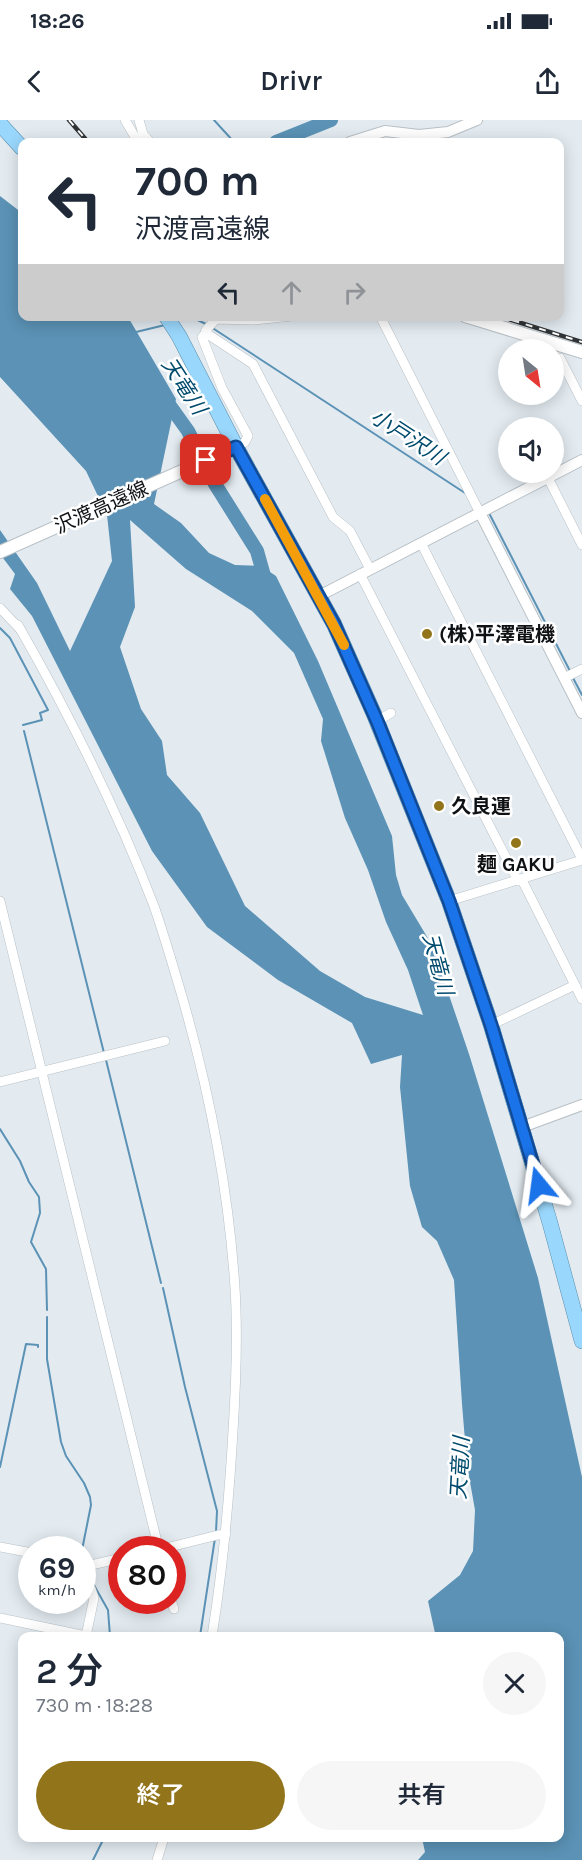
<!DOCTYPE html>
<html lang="ja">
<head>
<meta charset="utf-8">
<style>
  :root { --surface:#fff; --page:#f6f6f7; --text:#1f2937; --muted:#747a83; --accent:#92741b }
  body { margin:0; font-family:Karla,"Noto Sans JP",sans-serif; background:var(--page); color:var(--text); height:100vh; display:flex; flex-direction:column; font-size:22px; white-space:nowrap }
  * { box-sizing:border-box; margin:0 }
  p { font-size:20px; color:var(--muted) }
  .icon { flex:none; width:33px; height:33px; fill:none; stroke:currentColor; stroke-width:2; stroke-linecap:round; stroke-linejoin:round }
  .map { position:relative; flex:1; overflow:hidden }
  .side { position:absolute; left:18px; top:1512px; width:546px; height:210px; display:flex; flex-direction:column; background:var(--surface); border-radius:12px; box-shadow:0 3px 15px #0003 }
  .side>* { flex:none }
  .hud { position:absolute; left:18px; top:18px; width:546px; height:183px; border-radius:12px; box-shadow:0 3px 15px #0003; background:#fff; color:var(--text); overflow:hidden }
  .needle { width:39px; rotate:150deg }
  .controls { position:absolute; left:498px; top:219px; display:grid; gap:12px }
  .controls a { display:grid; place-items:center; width:66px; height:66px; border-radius:50%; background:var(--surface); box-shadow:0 3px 15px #0003; font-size:30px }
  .speed { position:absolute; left:18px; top:1416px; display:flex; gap:12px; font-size:30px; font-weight:700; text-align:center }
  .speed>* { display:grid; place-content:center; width:78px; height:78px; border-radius:50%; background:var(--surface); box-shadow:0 3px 15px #0003; line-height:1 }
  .speed small { font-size:15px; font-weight:400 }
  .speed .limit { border:9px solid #d22; background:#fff; color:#111 }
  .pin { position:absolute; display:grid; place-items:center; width:51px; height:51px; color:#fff; margin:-26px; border-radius:12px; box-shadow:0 3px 9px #0006 }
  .me { position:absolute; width:66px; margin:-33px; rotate:344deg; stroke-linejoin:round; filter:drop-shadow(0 0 4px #0008) }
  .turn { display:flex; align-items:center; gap:21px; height:126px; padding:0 18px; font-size:27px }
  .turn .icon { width:78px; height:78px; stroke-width:2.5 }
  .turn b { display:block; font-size:42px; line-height:51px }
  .lanes { display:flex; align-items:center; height:57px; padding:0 18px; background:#0003; justify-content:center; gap:30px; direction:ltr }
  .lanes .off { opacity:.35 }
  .round { display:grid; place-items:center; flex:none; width:63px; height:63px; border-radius:32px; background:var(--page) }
  .headline { display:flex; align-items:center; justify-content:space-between; height:102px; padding:0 18px }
  h1 { font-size:36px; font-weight:600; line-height:45px }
  .action { display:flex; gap:12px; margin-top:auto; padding:12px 18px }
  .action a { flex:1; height:69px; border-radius:36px; background:var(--accent); color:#fff; font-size:24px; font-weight:600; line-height:69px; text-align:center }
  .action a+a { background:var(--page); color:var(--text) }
  .status { display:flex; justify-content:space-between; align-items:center; height:42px; padding:0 30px; background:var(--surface); direction:ltr }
  .status svg { height:16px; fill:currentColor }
  header { display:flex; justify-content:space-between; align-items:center; height:78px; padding:0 18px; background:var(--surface); font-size:27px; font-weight:600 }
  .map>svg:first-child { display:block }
</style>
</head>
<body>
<div class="status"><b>18:26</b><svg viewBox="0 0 49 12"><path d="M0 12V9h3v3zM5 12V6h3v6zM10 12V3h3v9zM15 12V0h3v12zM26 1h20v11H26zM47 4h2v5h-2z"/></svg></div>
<header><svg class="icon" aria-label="back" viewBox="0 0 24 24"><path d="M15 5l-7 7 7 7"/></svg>Drivr<svg class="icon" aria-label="share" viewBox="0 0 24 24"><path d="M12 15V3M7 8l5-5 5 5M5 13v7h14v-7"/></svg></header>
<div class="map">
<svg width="582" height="1740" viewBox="0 0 582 1740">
  <rect width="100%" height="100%" fill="#e3ebf1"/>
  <path fill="#5b92b5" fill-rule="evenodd" d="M0 76 22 93V196L128 197 176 279 154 384 181 403 209 433 235 445 261 446 276 456 318 541 392 716 396 755 402 775 432 825 469 934 538 1158 582 1357V1740H418L425 1732 422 1718H560V1516H434L435 1513 428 1481 460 1455 473 1431 475 1390 467 1345 462 1284 454 1160 437 1121 422 1107 410 1066 400 967 402 935 371 944 352 903 278 860 207 807 152 731 32 496 10 469 15 454 0 434V410L37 463 70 531 112 441 107 395 86 351 0 257ZM130 400 186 449 252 491 294 533 323 599 321 621 345 698 368 750 386 802 408 850 423 895 365 877 320 851 245 786 200 693 167 655 162 621 141 589 120 527 135 487Z"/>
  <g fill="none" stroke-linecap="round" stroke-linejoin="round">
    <g stroke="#5b92b5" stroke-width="2">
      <polyline points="214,0 234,22"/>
      <polyline points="174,198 191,197 206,204"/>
      <polyline points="211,207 465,373"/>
      <polyline points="136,212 165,205"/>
      <polyline points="489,393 570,551"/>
      <polyline points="0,508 10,518 48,590 40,593 42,600 23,605"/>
      <polyline points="572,556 582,575"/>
      <polyline points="24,611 104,933"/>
      <polyline points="106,940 161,1163"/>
      <polyline points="0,1009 20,1041 29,1062 39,1077 40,1093 31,1122 46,1149 47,1190"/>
      <polyline points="163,1168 185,1267 217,1391 216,1412"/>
      <polyline points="47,1197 47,1239 61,1322 66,1336 84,1363 90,1377 91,1385 82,1430"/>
      <polyline points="0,1347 26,1224 38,1225 38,1227"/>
      <polyline points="86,1451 108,1490 110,1516"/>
      <polyline points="200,1516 215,1418"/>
      <polyline points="93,1740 104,1718"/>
    </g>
    <g stroke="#5b92b5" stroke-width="14">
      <polyline points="276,22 331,0"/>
      <polyline points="163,276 188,311 215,364 257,431 266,463"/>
    </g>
    <defs>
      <g id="minor">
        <polyline points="125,0 138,22"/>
        <polyline points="139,0 143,14 150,22"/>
        <polyline points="380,196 480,393"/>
        <polyline points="205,214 206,210 216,199 253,200 292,196"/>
        <polyline points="560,238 582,281"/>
        <polyline points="236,327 245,322 248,316 222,268 202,217 205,214 209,215 253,244 333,397 350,411 370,449"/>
        <polyline points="548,358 582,425"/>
        <polyline points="421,423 582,739"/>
        <polyline points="360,454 518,761"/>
        <polyline points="0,488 20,509"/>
        <path d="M18 505C69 594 117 690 154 786 161 806 167 826 173 846 205 950 228 1060 235 1168 238 1216 236 1264 233 1311 229 1380 223 1448 212 1516"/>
        <polyline points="564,558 582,549"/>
        <polyline points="377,601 391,593"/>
        <polyline points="522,760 582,879"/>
        <polyline points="0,781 159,1430"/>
        <polyline points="449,781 582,740"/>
        <polyline points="491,905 575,865"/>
        <polyline points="0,962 165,921"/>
        <polyline points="0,1427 32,1433"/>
        <polyline points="158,1430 218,1415 226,1414"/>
        <polyline points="82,1447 122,1438"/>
        <polyline points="171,1480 174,1489"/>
        <polyline points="0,1498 86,1516 94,1478 91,1469 82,1458"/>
        <polyline points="157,1740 164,1718"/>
      </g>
      <g id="tertiary">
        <polyline points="350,22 385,11 419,15 448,12 477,0"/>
        <polyline points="480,393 582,593"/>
        <polyline points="319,476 582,340"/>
        <polyline points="522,1007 582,985"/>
      </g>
      <g id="secondary">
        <polyline points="465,196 582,232"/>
        <polyline points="0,432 236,327"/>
      </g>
      <g id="trunk">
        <polyline points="0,4 22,28"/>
        <polyline points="166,196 179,216 236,327 334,504 374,594 449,781 491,905 550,1103 582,1221"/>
      </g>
    </defs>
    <use href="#minor" stroke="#b9c1c6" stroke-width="10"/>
    <use href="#tertiary" stroke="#b9c1c6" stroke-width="12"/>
    <use href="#secondary" stroke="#b9c1c6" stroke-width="14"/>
    <use href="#trunk" stroke="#598caa" stroke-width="16"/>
    <use href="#minor" stroke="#fff" stroke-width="9"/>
    <use href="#tertiary" stroke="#fff" stroke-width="10"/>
    <use href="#secondary" stroke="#fff" stroke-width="12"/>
    <use href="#trunk" stroke="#9ad7fc" stroke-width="15"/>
    <defs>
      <g id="rail">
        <polyline points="69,0 88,22"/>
        <polyline points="499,196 582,222"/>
      </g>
    </defs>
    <use href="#rail" stroke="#303436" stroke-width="4.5"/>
    <use href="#rail" stroke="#fff" stroke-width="2" stroke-dasharray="7" stroke-linecap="butt"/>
  </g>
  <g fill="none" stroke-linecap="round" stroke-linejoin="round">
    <defs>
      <polyline id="route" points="206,340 236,327 334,504 377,601 449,781 491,905 539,1065"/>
    </defs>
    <use href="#route" stroke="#114b97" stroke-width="15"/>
    <use href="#route" stroke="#1a73e8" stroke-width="10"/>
    <polyline stroke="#f59e0b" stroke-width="10" points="265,379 344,525"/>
  </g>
  <g fill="#92741b" stroke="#fff" stroke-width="2">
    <circle cx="427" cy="514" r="6"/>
    <circle cx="439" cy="686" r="6"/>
    <circle cx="516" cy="723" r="6"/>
  </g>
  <g text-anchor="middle" stroke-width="5" stroke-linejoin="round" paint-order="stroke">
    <g font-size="20" fill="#0f1214" stroke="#fff">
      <text transform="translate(101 387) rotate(-24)" y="7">沢渡高遠線</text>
    </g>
    <g font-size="20" font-weight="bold" fill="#0f1214" stroke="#fff" text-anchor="start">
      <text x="439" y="521">(株)平澤電機</text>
      <text x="451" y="693">久良運</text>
      <text x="516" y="751" text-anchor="middle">麺 GAKU</text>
    </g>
    <g font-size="21" font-style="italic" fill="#004b6d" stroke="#fff">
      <text transform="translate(184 266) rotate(57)" y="7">天竜川</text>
      <text transform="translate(408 317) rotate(33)" y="7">小戸沢川</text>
      <text transform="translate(438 844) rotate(75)" y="7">天竜川</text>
      <text transform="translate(460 1348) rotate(-87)" y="7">天竜川</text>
    </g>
  </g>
</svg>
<div class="controls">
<a><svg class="needle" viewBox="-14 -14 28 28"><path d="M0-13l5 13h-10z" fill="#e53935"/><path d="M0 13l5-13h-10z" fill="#747a83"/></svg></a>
<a><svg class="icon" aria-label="sound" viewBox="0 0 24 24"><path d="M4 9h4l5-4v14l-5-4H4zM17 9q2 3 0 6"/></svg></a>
</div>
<div class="speed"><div>69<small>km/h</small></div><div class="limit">80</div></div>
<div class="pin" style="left:206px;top:340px;background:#d93025"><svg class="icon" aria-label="arrive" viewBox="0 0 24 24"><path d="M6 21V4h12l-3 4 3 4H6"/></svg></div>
<svg class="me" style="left:539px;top:1065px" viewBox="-20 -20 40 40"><path d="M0-17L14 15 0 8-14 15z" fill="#1a73e8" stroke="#fff" stroke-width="4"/></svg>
<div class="hud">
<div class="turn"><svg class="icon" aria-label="left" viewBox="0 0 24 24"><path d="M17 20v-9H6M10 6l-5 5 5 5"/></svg><div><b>700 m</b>沢渡高遠線</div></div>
<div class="lanes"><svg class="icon" aria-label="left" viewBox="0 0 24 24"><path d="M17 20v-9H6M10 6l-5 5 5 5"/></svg><svg class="icon off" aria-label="ahead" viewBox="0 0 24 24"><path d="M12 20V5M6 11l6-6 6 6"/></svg><svg class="icon off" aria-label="right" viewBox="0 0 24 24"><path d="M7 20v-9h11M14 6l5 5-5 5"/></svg></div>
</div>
<section class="side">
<div class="headline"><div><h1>2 分</h1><p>730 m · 18:28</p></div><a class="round"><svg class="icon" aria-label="close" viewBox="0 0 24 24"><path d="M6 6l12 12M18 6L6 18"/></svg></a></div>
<div class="action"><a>終了</a><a>共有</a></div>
</section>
</div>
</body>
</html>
